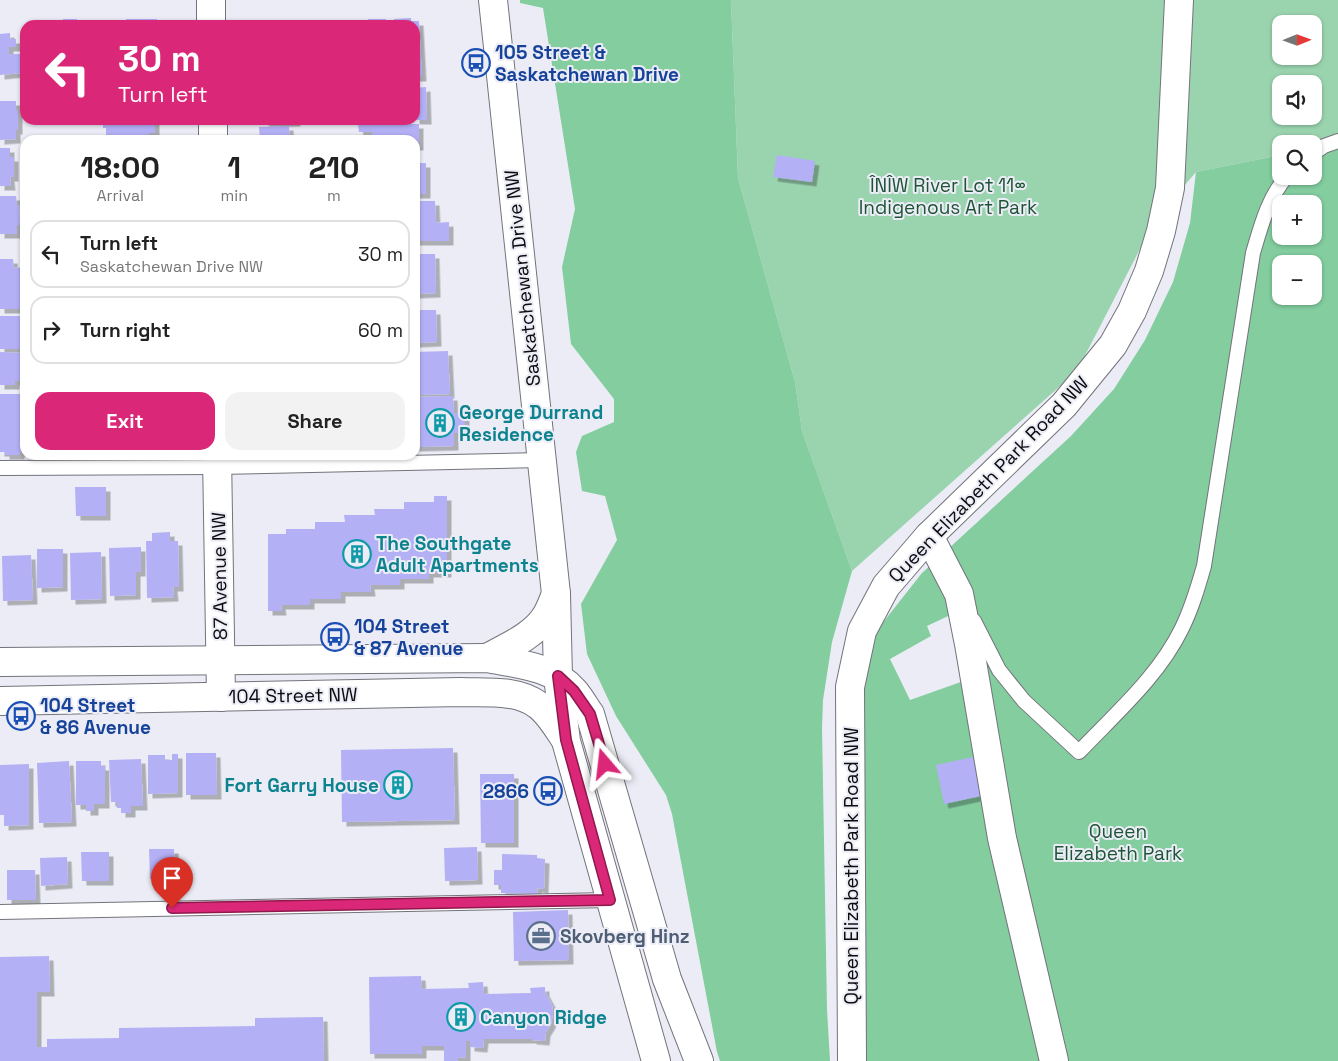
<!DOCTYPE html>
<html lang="en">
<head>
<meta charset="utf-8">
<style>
  :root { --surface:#fff; --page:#f2f2f2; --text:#222; --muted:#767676; --line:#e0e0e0; --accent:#db2777 }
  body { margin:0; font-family:"Space Grotesk",sans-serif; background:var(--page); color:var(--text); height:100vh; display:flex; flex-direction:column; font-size:19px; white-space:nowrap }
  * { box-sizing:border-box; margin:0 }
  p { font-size:16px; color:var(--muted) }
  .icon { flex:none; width:28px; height:28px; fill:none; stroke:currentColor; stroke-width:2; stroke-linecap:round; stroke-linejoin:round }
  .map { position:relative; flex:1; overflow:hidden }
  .side { position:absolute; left:20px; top:135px; width:400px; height:325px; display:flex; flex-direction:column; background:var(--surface); border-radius:15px; box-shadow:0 1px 4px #0004 }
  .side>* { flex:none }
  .top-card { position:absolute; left:20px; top:20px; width:400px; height:105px; border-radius:15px; box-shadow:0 1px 4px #0004; background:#db2777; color:#fff; overflow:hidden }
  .needle { width:32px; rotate:89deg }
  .controls { position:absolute; left:1272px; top:15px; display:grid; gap:10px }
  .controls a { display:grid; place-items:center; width:50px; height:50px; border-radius:10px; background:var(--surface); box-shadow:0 1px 4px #0004; font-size:25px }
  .pin { position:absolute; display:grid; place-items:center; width:42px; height:42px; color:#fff; margin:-51px -21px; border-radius:50% 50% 50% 0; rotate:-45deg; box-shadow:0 0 5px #0007 }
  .pin .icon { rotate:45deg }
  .me { position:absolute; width:55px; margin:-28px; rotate:343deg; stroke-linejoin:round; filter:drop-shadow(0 0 4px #0008) }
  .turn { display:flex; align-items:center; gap:18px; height:105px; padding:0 15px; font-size:22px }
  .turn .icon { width:65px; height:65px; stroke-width:2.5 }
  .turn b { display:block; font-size:35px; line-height:42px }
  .eta { display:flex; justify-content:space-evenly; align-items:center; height:85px; text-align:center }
  .eta b { font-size:30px; font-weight:700; line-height:35px }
  .action { display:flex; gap:10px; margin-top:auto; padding:10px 15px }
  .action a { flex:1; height:58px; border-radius:15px; background:var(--accent); color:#fff; font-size:20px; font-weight:700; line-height:58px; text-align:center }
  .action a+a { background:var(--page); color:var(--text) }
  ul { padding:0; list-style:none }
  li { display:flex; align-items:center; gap:15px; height:68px; margin:0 10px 8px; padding:0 5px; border:2px solid var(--line); border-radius:15px }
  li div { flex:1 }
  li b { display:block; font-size:19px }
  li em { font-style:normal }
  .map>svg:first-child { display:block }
</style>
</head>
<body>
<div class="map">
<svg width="1338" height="1061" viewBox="0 0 1338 1061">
  <defs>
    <filter id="shadow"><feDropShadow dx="4.5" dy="4.5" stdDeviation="0" flood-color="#0004"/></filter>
  </defs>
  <rect width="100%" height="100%" fill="#ececf6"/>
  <path fill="#9ad4af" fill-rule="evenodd" d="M731 0H1338V141L1314 148V144H1281V155L1196 172 1155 220 1077 371 852 571 802 431 795 382 738 178ZM1281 24H1314V56H1281ZM1281 84H1314V116H1281Z"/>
  <g fill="#83cd9f" fill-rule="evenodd">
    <polygon points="520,0 731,0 738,178 795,382 802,431 852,571 832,642 823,700 822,728 827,1009 830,1061 720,1061 717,1052 672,814 666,795 616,716 587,654 581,604 617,540 605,496 582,491 576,452 582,436 614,422 614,399 571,344 562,267 575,209 543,8 520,3"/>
    <path d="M1338 141V1061H862L864 683 877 630 922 573 1071 436 1114 389 1145 340 1173 282 1190 223 1196 172 1281 155V176H1314V148ZM1281 204H1314V236H1281ZM1281 264H1314V296H1281ZM963 609 975 677 910 700 890 659 931 636 927 626Z"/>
  </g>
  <g fill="#b4b0f6" filter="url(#shadow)">
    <polygon points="411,18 411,21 419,21 422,77 415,77 415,25 389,25 389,21 394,21 394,19"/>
    <rect x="63" y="19" width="14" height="6"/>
    <polygon points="126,19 157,19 157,25 115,25 115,22 126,22"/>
    <rect x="368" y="19" width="18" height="6"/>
    <rect x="262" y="20" width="36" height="5"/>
    <polygon points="10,33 10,39 16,39 16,47 9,47 9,54 21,54 21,73 0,75 0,34"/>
    <polygon points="426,87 427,120 415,120 415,88"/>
    <polygon points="0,101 16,101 16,110 18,110 18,130 16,130 16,139 0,140"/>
    <polygon points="103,120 155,120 155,133 149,133 149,136 106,137 106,128 103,128"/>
    <polygon points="264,120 296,120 296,122 265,123"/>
    <polygon points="358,124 419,124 419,146 415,146 415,140 372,140 372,132 359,132"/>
    <polygon points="289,126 290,140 260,140 259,127"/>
    <polygon points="0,148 10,148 10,157 14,157 14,177 10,177 11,186 0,186"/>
    <polygon points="777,155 815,161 812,182 773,177"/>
    <rect x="415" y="163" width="11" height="31"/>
    <polygon points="0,196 16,196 17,205 19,205 20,225 17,225 17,234 0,234"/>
    <polygon points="415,201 435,201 436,223 449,222 449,241 415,241"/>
    <polygon points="415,254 435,254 436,293 415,294"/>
    <polygon points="0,259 13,259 14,268 25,267 25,309 0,309"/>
    <polygon points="415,310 436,310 437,342 415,343"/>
    <rect x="0" y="316" width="24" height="33"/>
    <polygon points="448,351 450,394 415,395 415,352"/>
    <polygon points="0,352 21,353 21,381 15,381 15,385 0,385"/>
    <polygon points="0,394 20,394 21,452 20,452 20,455 5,455 5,452 0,452"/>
    <polygon points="453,396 454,413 465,413 465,433 454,433 454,446 415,447 415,397"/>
    <polygon points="75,487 106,487 106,516 76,516"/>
    <polygon points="434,496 447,496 447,573 429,573 429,579 400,579 400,585 370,585 371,592 341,592 341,599 310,599 310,605 281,605 282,611 268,611 268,534 286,534 286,529 315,529 315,522 345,522 344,515 375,515 374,509 404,509 404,502 434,502"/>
    <polygon points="170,532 170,541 178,541 179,587 173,587 174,597 147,598 146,541 152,541 152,533"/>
    <polygon points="141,547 141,572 136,572 136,595 110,596 109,548"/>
    <polygon points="37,549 63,549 63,587 37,588"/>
    <polygon points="101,552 102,599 71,600 70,553"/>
    <polygon points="31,555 33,600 3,601 2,556"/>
    <polygon points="453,748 455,820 342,822 341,750"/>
    <polygon points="186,753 216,753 217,795 186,795"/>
    <polygon points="172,754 178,754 178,793 148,794 148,755 165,755 165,760 172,760"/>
    <polygon points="973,757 981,796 944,804 936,765"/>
    <polygon points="141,759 143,806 131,806 131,813 121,813 121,808 117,808 117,802 111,802 109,760"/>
    <polygon points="69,761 72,822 39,823 37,763"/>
    <polygon points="76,761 101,761 101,766 105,766 105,804 94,804 94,811 86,811 86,805 76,805"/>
    <polygon points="29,764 29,825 4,826 4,815 0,815 0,765"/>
    <polygon points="480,774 514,774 514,843 481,843"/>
    <polygon points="477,847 478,880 445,881 444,848"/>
    <polygon points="149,849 174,849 175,879 150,879"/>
    <polygon points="81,852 109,852 109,881 82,881"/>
    <polygon points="502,854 537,855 537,858 545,859 544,889 537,888 538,894 501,893 501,885 494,885 494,870 502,870"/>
    <polygon points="67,857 68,884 41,886 40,858"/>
    <polygon points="7,870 35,870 36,900 7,900"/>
    <polygon points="568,910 569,960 514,961 513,912"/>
    <polygon points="49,956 50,992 37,992 37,1047 47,1047 47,1039 119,1038 119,1028 255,1026 255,1018 323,1017 324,1061 0,1061 0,957"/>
    <polygon points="421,976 422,989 469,988 468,983 483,982 484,994 531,993 530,988 545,987 545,992 552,1005 553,1014 551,1024 546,1032 545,1041 532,1040 532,1039 484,1039 483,1048 470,1047 470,1041 466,1041 466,1057 458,1058 458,1061 444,1061 444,1046 422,1046 422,1054 370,1054 369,977"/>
  </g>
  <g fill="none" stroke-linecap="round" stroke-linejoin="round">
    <defs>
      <g id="lane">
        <polyline points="1314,153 1324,146 1338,141"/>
        <polyline points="0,468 217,467 541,460"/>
        <path d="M974 621 999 670 1024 701 1079 752C1115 714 1159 676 1182 628 1192 608 1198 587 1204 566L1253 253C1261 226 1268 198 1287 176"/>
        <polyline points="0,912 610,900"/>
      </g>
      <g id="street">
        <polyline points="211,0 211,25"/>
        <polyline points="213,120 213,140"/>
        <polyline points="217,455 221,697"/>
        <polyline points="929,536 959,594 969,644 1002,838 1054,1061"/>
      </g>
      <g id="secondary">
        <polyline points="493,0 556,594 558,677 566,741 656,1061"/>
        <path d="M487 658C507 647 534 636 546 616 550 610 553 601 556 594"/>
        <path d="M0 662 487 658C518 664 553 666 574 691 580 698 585 707 590 714L667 979 699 1061"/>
        <path d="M0 701 461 692C485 693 517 689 538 705 549 713 557 727 565 739"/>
        <polyline points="852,1061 850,687 862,631 886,586 929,536 1064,405 1113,345 1132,311 1149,271 1161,231 1170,188 1179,0"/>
      </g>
    </defs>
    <use href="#lane" stroke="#73737b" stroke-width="16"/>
    <use href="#street" stroke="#73737b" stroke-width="30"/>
    <use href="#secondary" stroke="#73737b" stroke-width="30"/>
    <use href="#lane" stroke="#fff" stroke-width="14"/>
    <use href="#street" stroke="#fff" stroke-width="28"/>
    <use href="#secondary" stroke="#fff" stroke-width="28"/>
  </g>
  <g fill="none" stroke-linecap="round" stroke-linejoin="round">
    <defs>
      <polyline id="route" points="172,908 610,900 566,740 558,676 574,691 590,714 605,764"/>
    </defs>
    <use href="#route" stroke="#8e194d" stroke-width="12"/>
    <use href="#route" stroke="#db2777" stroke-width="9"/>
  </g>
  <defs>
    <symbol id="bus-ring" viewBox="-11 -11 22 22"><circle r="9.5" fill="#ececf6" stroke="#1a4fb4" stroke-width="1.5"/><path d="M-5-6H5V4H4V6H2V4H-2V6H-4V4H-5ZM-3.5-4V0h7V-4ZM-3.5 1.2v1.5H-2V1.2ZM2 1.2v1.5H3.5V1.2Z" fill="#1a4fb4"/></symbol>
    <symbol id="building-ring" viewBox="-11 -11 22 22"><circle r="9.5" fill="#ececf6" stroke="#0f9aa8" stroke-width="1.5"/><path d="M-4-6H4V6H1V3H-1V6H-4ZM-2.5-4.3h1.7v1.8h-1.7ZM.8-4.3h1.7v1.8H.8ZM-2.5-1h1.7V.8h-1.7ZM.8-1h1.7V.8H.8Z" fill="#0f9aa8"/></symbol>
    <symbol id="office-ring" viewBox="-11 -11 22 22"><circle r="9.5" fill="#ececf6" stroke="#5c6f8a" stroke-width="1.5"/><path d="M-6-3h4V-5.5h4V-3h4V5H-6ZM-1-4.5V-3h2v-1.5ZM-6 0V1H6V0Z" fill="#5c6f8a"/></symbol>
  </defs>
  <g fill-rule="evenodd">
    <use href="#bus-ring" x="460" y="47" width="32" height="32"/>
    <use href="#building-ring" x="424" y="407" width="32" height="32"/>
    <use href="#building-ring" x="341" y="538" width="32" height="32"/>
    <use href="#bus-ring" x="319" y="621" width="32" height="32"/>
    <use href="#bus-ring" x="5" y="700" width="32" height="32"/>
    <use href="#building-ring" x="382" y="769" width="32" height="32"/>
    <use href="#bus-ring" x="532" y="775" width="32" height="32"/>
    <use href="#office-ring" x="525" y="920" width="32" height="32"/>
    <use href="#building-ring" x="445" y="1001" width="32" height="32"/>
  </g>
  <g text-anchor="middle" stroke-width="4" stroke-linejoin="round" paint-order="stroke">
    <g font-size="19" font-weight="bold" fill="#164399" stroke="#ececf6" text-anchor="start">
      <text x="495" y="59">105 Street &amp;<tspan x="495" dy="22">Saskatchewan Drive</tspan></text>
      <text x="354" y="633">104 Street<tspan x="354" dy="22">&amp; 87 Avenue</tspan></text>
      <text x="40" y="712">104 Street<tspan x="40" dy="22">&amp; 86 Avenue</tspan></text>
      <text x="529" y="798" text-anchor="end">2866</text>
    </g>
    <g font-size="19" fill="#1e5436" stroke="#ececf6">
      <text x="948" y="192">ÎNÎW River Lot 11∞<tspan x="948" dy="22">Indigenous Art Park</tspan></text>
      <text x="1118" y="838">Queen<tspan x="1118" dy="22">Elizabeth Park</tspan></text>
    </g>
    <g font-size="19" fill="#0c0c0f" stroke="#ececf6">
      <text transform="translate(522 278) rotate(-96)" y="7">Saskatchewan Drive NW</text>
      <text transform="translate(988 479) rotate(-46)" y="7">Queen Elizabeth Park Road NW</text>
      <text transform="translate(219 576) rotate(-91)" y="7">87 Avenue NW</text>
      <text transform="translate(293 695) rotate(-1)" y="7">104 Street NW</text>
      <text transform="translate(851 866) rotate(-90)" y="7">Queen Elizabeth Park Road NW</text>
    </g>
    <g font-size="19" font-weight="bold" fill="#0d838f" stroke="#ececf6" text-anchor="start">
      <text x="459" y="419">George Durrand<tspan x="459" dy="22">Residence</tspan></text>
      <text x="376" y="550">The Southgate<tspan x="376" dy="22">Adult Apartments</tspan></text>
      <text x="379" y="792" text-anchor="end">Fort Garry House</text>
      <text x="480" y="1024">Canyon Ridge</text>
    </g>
    <g font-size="19" font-weight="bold" fill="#4e5e75" stroke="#ececf6" text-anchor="start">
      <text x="560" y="943">Skovberg Hinz</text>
    </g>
  </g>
</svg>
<div class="controls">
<a><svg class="needle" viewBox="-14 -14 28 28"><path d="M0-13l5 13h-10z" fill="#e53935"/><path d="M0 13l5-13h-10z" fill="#767676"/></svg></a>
<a><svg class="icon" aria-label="sound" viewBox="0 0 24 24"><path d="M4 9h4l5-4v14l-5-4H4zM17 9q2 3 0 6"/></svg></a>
<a><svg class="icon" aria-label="search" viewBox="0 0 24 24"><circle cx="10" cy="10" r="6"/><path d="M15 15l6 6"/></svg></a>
<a>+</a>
<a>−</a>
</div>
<div class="pin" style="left:172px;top:908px;background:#d93025"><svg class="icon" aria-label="arrive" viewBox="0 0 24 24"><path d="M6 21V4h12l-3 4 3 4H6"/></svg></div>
<svg class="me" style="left:605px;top:764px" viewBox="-20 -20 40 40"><path d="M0-17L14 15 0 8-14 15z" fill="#db2777" stroke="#fff" stroke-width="4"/></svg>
<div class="top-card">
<div class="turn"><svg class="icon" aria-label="left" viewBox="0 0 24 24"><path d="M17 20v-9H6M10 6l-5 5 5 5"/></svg><div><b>30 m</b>Turn left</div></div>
</div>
<section class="side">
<div class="eta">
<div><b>18:00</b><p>Arrival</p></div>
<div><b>1</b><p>min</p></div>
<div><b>210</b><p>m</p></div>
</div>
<ul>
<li><svg class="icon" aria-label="left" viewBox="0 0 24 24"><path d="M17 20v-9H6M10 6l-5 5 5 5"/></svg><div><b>Turn left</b><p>Saskatchewan Drive NW</p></div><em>30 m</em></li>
<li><svg class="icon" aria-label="right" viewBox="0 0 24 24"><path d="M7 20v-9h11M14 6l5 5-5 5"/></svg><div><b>Turn right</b></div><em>60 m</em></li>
</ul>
<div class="action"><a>Exit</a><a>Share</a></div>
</section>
</div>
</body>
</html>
